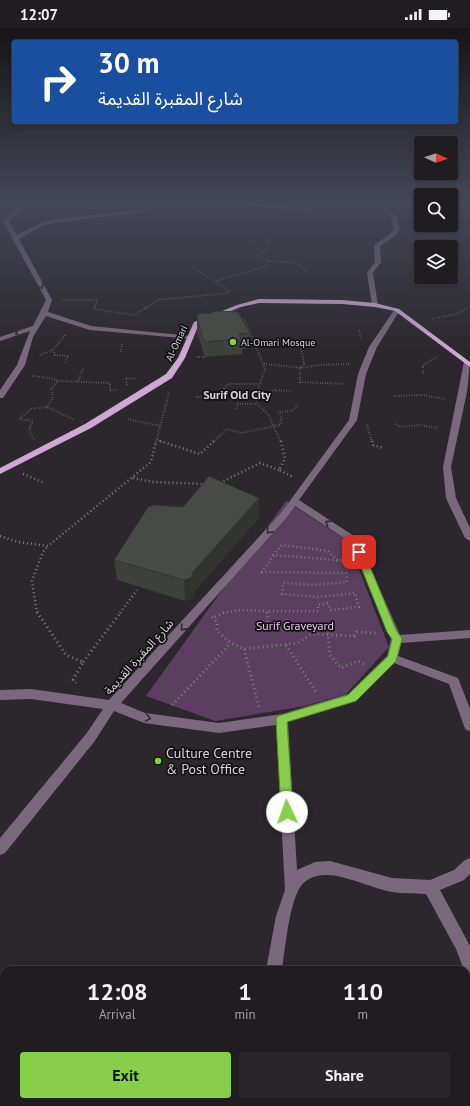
<!DOCTYPE html>
<html lang="en">
<head>
<meta charset="utf-8">
<style>
  :root { --surface:#201d21; --page:#28262a; --text:#f1f3f6; --muted:#a2a2a5; --line:#3d3b3f; --accent:#87cf4a }
  body { margin:0; font-family:"PT Sans","Noto Sans Arabic",sans-serif; background:var(--page); color:var(--text); height:100vh; display:flex; flex-direction:column; font-size:15px; white-space:nowrap }
  * { box-sizing:border-box; margin:0 }
  p { font-size:13px; color:var(--muted) }
  .icon { flex:none; width:22px; height:22px; fill:none; stroke:currentColor; stroke-width:2; stroke-linecap:round; stroke-linejoin:round }
  .map { position:relative; flex:1; overflow:hidden }
  .drawer { position:absolute; left:0px; top:938px; width:470px; height:140px; display:flex; flex-direction:column; background:var(--surface); border-radius:12px 12px 0 0; box-shadow:0 2px 6px #0003,0 0 0 1px var(--line) }
  .drawer>* { flex:none }
  .guide { position:absolute; left:12px; top:12px; width:446px; height:84px; border-radius:4px; box-shadow:0 2px 6px #0003,0 0 0 1px var(--line); background:#1a4fa0; color:#fff; overflow:hidden }
  .needle { width:26px; rotate:93deg }
  .controls { position:absolute; left:414px; top:108px; display:grid; gap:8px }
  .controls a { display:grid; place-items:center; width:44px; height:44px; border-radius:4px; background:var(--surface); box-shadow:0 2px 6px #0003,0 0 0 1px var(--line); font-size:20px }
  .pin { position:absolute; display:grid; place-items:center; width:34px; height:34px; color:#fff; margin:-17px; border-radius:8px; box-shadow:0 2px 6px #0006 }
  .me { position:absolute; width:44px; margin:-22px; rotate:357deg; stroke-linejoin:round; filter:drop-shadow(0 0 3px #0008) }
  .turn { display:flex; align-items:center; gap:14px; height:84px; padding:0 20px; font-size:18px }
  .turn .icon { width:52px; height:52px; stroke-width:2.5 }
  .turn b { display:block; font-size:28px; line-height:34px }
  .eta { display:flex; justify-content:space-evenly; align-items:center; height:68px; text-align:center }
  .eta b { font-size:24px; font-weight:700; line-height:28px }
  .button { display:flex; gap:8px; margin-top:auto; padding:8px 20px }
  .button a { flex:1; height:46px; border-radius:4px; background:var(--accent); color:#111; font-size:16px; font-weight:700; line-height:46px; text-align:center }
  .button a+a { background:var(--page); color:var(--text) }
  .status { display:flex; justify-content:space-between; align-items:center; height:28px; padding:0 20px; background:var(--surface); direction:ltr }
  .status svg { height:11px; fill:currentColor }
  .map>svg:first-child { display:block }
</style>
</head>
<body>
<div class="status"><b>12:07</b><svg viewBox="0 0 49 12"><path d="M0 12V9h3v3zM5 12V6h3v6zM10 12V3h3v9zM15 12V0h3v12zM26 1h20v11H26zM47 4h2v5h-2z"/></svg></div>
<div class="map">
<svg width="470" height="1078" viewBox="0 0 470 1078">
  <rect width="100%" height="100%" fill="#2b272c"/>
  <polygon fill="#5c3f60" points="286,473 348,513 389,619 346,666 305,678 215,693 146,668"/>
  <g fill="none" stroke-linecap="round" stroke-linejoin="round">
    <g stroke="#7e7b7f" stroke-width="1.5" stroke-dasharray="0.5 1.5" stroke-linecap="butt">
      <polyline points="269,233 258,228 266,222 270,206 288,197"/>
      <polyline points="194,240 224,259 230,265"/>
      <polyline points="216,253 260,240 267,237 269,233 297,235 307,244"/>
      <polyline points="62,272 97,272 94,280"/>
      <polyline points="146,280 158,272 229,265"/>
    </g>
    <g stroke="#7e7b7f" stroke-width="2" stroke-dasharray="0.5 2" stroke-linecap="butt">
      <polyline points="95,279 94,281 134,287 147,279"/>
      <polyline points="244,290 265,341 259,358 257,376 268,386 281,414"/>
      <polyline points="432,291 456,286 470,279"/>
      <polyline points="359,302 361,311"/>
      <polyline points="247,315 300,314 304,336 300,340 300,354 345,356"/>
      <polyline points="53,322 55,327 68,328 65,335"/>
      <polyline points="121,324 122,316"/>
      <polyline points="40,327 53,322 66,306"/>
      <polyline points="197,329 205,329"/>
      <polyline points="264,336 303,340 318,337 351,336"/>
      <polyline points="423,345 423,337 437,329"/>
      <polyline points="32,348 50,350 58,353"/>
      <polyline points="78,353 83,340"/>
      <polyline points="127,357 126,350 136,351"/>
      <polyline points="394,368 422,367 445,371"/>
      <polyline points="196,369 221,370 223,361 228,356 258,356"/>
      <polyline points="257,370 266,369 273,362 291,363"/>
      <polyline points="236,381 238,376 257,376"/>
      <polyline points="73,391 47,379 53,370 51,361 58,353 110,355 110,363 117,362"/>
      <polyline points="128,391 160,398"/>
      <polyline points="395,396 401,399 419,397 439,400"/>
      <polyline points="367,397 372,414"/>
      <path d="M34 411C29 404 28 401 33 393L19 391 31 381 47 379"/>
      <polyline points="157,412 163,414"/>
      <polyline points="156,414 169,365"/>
      <polyline points="213,414 227,401 241,405 280,397 282,389 278,384 292,383 298,377"/>
    </g>
    <g stroke="#7e7b7f" stroke-width="2.5" stroke-dasharray="1 3" stroke-linecap="butt">
      <polyline points="160,413 200,426 214,413"/>
      <polyline points="281,413 285,431 279,442 293,449"/>
      <polyline points="372,413 373,417 383,420"/>
      <polyline points="23,446 45,455"/>
      <polyline points="133,450 154,454 203,456"/>
      <polyline points="220,455 260,435 279,442"/>
      <polyline points="0,508 18,514 48,518 151,434 156,413"/>
      <polyline points="273,527 282,517 328,523 338,533"/>
      <polyline points="37,585 32,553 43,524 48,518"/>
      <polyline points="120,585 137,562"/>
      <polyline points="223,585 240,582 267,583"/>
      <polyline points="267,585 267,583 318,583 318,577 327,575 331,582 359,579 355,565 318,569 282,566 283,555 313,557 347,554 346,545 262,544 274,527 346,533"/>
    </g>
    <g stroke="#7e7b7f" stroke-width="3" stroke-dasharray="1 3.5" stroke-linecap="butt">
      <polyline points="37,584 66,627 83,634 73,652 76,655"/>
      <polyline points="267,584 268,597 327,596 330,627 341,640 358,633 364,636"/>
      <polyline points="212,589 217,594 217,603 231,615 244,621 298,615 311,606 354,608 357,604 376,605"/>
      <polyline points="215,589 225,584"/>
      <polyline points="286,617 316,664"/>
      <polyline points="244,621 259,679"/>
      <polyline points="83,634 121,584"/>
      <polyline points="172,677 231,615"/>
    </g>
    <g fill="#7a697d" fill-rule="evenodd">
      <polygon points="30,174 37,174 28,177 9,193 17,207 38,196 54,191 155,180 156,181 153,183 54,195 42,198 19,211 52,272 48,284 91,298 191,308 194,310 193,311 90,302 46,288 33,309 25,337 3,370 0,370 0,362 17,337 30,303 0,313 0,309 33,298 46,272 3,193 24,175"/>
      <polygon points="245,174 313,181 316,183 313,185 253,178"/>
      <path d="M376 174H381L397 189 400 201 395 208 380 218 381 234 373 245 378 277 375 279 372 277 367 245 375 234 374 218C380 211 389 209 394 201L391 189Z"/>
      <path d="M395 281 400 282 377 319 366 346 357 392 299 472 357 510 400 607 470 602V610L401 615 398 628 458 650 470 681V703L466 702 464 698 449 656 394 635 356 673 288 694 297 842 315 834 330 833 392 850 430 852 454 842 465 832 470 830V846L464 852 440 862 470 918V946L464 942 456 921 426 866C415 865 403 866 392 864 365 860 318 830 299 861 289 879 285 921 282 942H266L276 888 285 862 276 697 219 705 144 695 114 683 94 714 5 825 0 827V810L86 706 103 681 31 671 0 672V662L31 661 109 672 281 485 349 392 358 346 369 319ZM295 478 350 514 387 603 391 611 387 628 348 666 282 686 219 695 145 685 121 675 287 489Z"/>
      <polygon points="464,334 470,334 467,364 451,439 456,470 470,500 470,513 465,510 446,470 443,439"/>
      <polygon points="217,1074 236,1074 234,1078 215,1078"/>
    </g>
    <polygon fill="#cca9d1" fill-rule="evenodd" points="259,271 342,272 375,275 399,281 470,334 470,339 395,283 375,279 342,276 259,275 241,279 199,296 185,330 172,350 91,400 0,446 0,440 85,396 166,346 178,330 194,294 237,277"/>
  </g>
  <g fill="#3d403b">
    <polygon points="452,174 470,174 470,189 457,183"/>
    <polygon points="197,290 250,305 249,320 242,321 242,326 205,329 197,304"/>
    <polygon points="259,470 259,490 228,525 194,564 193,570 185,573 117,552 114,532 183,479"/>
  </g>
  <polygon fill="#323430" points="259,470 259,490 228,525 194,564 193,570 185,573 184,552 193,544"/>
  <g fill="#474b45" stroke="#323430">
    <polygon points="459,174 470,174 470,179"/>
    <polygon points="215,283 238,284 250,305 239,306 242,311 204,314 197,290 198,286 211,285"/>
    <polygon points="209,448 259,470 228,505 193,544 191,550 184,552 114,532 148,479 155,477 183,479"/>
  </g>
  <defs><path id="oneway-chevron" d="M-2-3.5L2.5 0L-2 3.5" fill="none" stroke-width="1.6" stroke-linecap="round" stroke-linejoin="round"/></defs>
  <g stroke="#322b33">
    <use href="#oneway-chevron" transform="translate(41 258) rotate(62)"/>
    <use href="#oneway-chevron" transform="translate(18 305) rotate(161)"/>
    <use href="#oneway-chevron" transform="translate(328 495) rotate(-147)"/>
    <use href="#oneway-chevron" transform="translate(269 503) rotate(132)"/>
    <use href="#oneway-chevron" transform="translate(183 600) rotate(132)"/>
    <use href="#oneway-chevron" transform="translate(148 690) rotate(10)"/>
  </g>
  <linearGradient id="sky" x2="0" y2="1"><stop stop-color="#181518"/><stop offset="0.54" stop-color="#444756"/><stop offset="1" stop-color="#444756" stop-opacity="0"/></linearGradient>
  <rect width="470" height="324" fill="url(#sky)"/>
  <polygon fill="#87cf4a" stroke="#588730" points="359,521 364,524 396,602 402,611 396,633 356,673 287,694 293,784 291,788 287,790 283,788 281,784 276,691 278,688 348,667 388,628 392,611 387,604 355,524"/>
  <g fill="#87cf4a" stroke="#131113" stroke-width="1.5">
    <circle cx="233" cy="314" r="4"/>
    <circle cx="158" cy="733" r="4"/>
  </g>
  <g text-anchor="middle" stroke-width="3.5" stroke-linejoin="round" paint-order="stroke">
    <g font-size="10" fill="#d7d4d7" stroke="#131113" text-anchor="start">
      <text x="241" y="318">Al-Omari Mosque</text>
    </g>
    <g font-size="10" fill="#d7d4d7" stroke="#131113">
      <text transform="translate(176 315) rotate(-65)" y="4">Al-Omari</text>
    </g>
    <g font-size="12" font-weight="bold" fill="#d7d4d7" stroke="#131113">
      <text x="237" y="371">Surif Old City</text>
    </g>
    <g font-size="12" fill="#f0c2f8" stroke="#131113">
      <text x="295" y="602">Surif Graveyard</text>
    </g>
    <g font-size="12" fill="#d7d4d7" stroke="#131113">
      <text transform="translate(139 629) rotate(-48)" y="4">شارع المقبرة القديمة</text>
    </g>
    <g font-size="14" fill="#d7d4d7" stroke="#131113" text-anchor="start">
      <text x="166" y="730">Culture Centre<tspan x="166" dy="16">&amp; Post Office</tspan></text>
    </g>
  </g>
</svg>
<div class="controls">
<a><svg class="needle" viewBox="-14 -14 28 28"><path d="M0-13l5 13h-10z" fill="#e53935"/><path d="M0 13l5-13h-10z" fill="#a2a2a5"/></svg></a>
<a><svg class="icon" aria-label="search" viewBox="0 0 24 24"><circle cx="10" cy="10" r="6"/><path d="M15 15l6 6"/></svg></a>
<a><svg class="icon" aria-label="layers" viewBox="0 0 24 24"><path d="M12 4l9 5-9 5-9-5zM3 14l9 5 9-5"/></svg></a>
</div>
<div class="pin" style="left:359px;top:524px;background:#d93025"><svg class="icon" aria-label="arrive" viewBox="0 0 24 24"><path d="M6 21V4h12l-3 4 3 4H6"/></svg></div>
<svg class="me" style="left:287px;top:784px" viewBox="-20 -20 40 40"><circle r="19" fill="#fff"/><path d="M0-13L10 11 0 6-10 11z" fill="#87cf4a"/></svg>
<div class="guide">
<div class="turn"><svg class="icon" aria-label="right" viewBox="0 0 24 24"><path d="M7 20v-9h11M14 6l5 5-5 5"/></svg><div><b>30 m</b>شارع المقبرة القديمة</div></div>
</div>
<section class="drawer">
<div class="eta">
<div><b>12:08</b><p>Arrival</p></div>
<div><b>1</b><p>min</p></div>
<div><b>110</b><p>m</p></div>
</div>
<div class="button"><a>Exit</a><a>Share</a></div>
</section>
</div>
</body>
</html>
